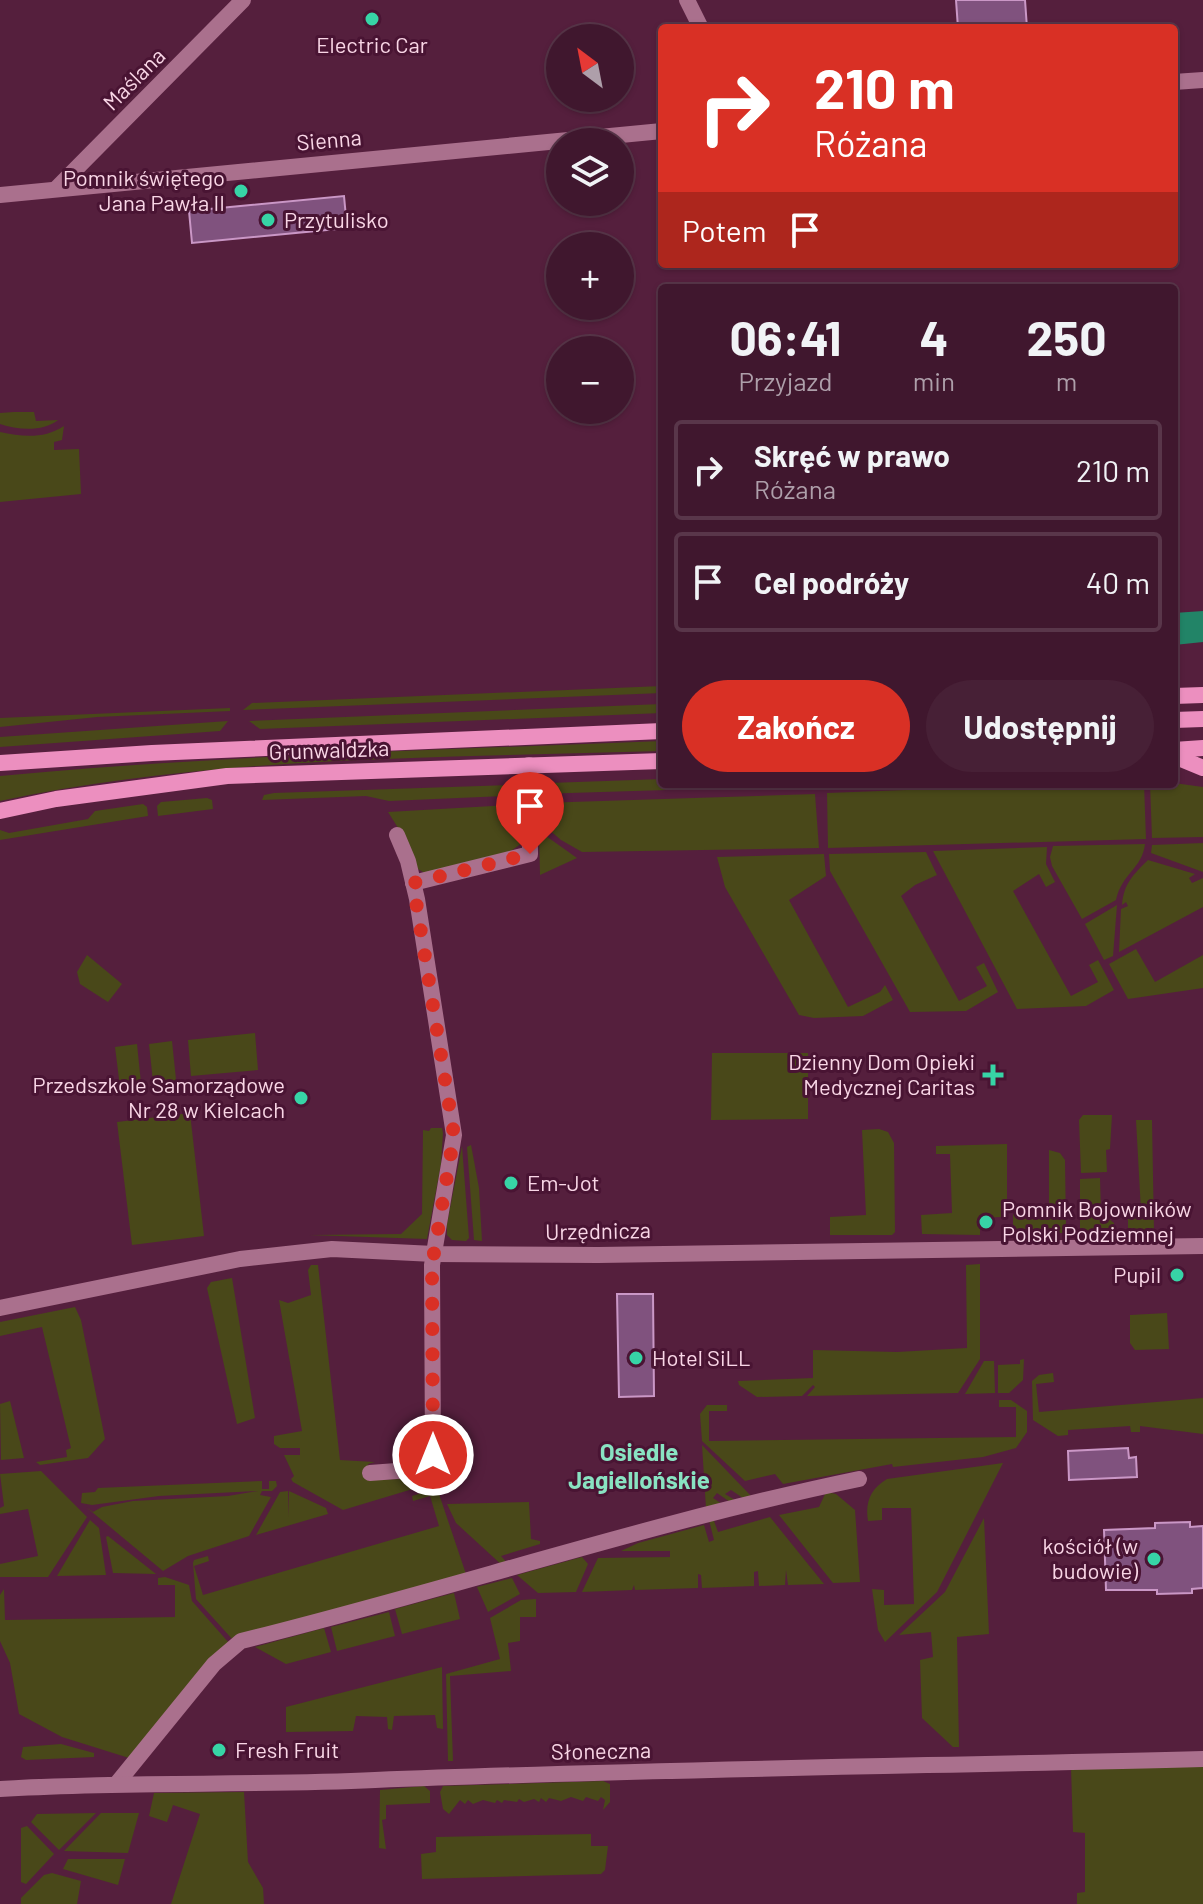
<!DOCTYPE html>
<html lang="pl">
<head>
<meta charset="utf-8">
<style>
  :root { --surface:#40172e; --page:#472036; --text:#f1f3f6; --muted:#ae9faa; --line:#59364a; --accent:#d93025 }
  body { margin:0; font-family:Barlow,sans-serif; background:var(--page); color:var(--text); height:100vh; display:flex; flex-direction:column; font-size:30px; white-space:nowrap }
  * { box-sizing:border-box; margin:0 }
  p { font-size:26px; color:var(--muted) }
  .icon { flex:none; width:44px; height:44px; fill:none; stroke:currentColor; stroke-width:2; stroke-linecap:round; stroke-linejoin:round }
  .map { position:relative; flex:1; overflow:hidden }
  .sheet { position:absolute; left:658px; top:284px; width:520px; height:504px; display:flex; flex-direction:column; background:var(--surface); border-radius:8px; box-shadow:0 2px 6px #0004,0 0 0 2px var(--line) }
  .sheet>* { flex:none }
  .guide { position:absolute; left:658px; top:24px; width:520px; height:244px; border-radius:8px; box-shadow:0 2px 6px #0004,0 0 0 2px var(--line); background:#d93025; color:#fff; overflow:hidden }
  .needle { width:52px; rotate:328deg }
  .controls { position:absolute; left:546px; top:24px; display:grid; gap:16px }
  .controls a { display:grid; place-items:center; width:88px; height:88px; border-radius:50%; background:var(--surface); box-shadow:0 2px 6px #0004,0 0 0 2px var(--line); font-size:40px }
  .pin { position:absolute; display:grid; place-items:center; width:68px; height:68px; color:#fff; margin:-82px -34px; border-radius:50% 50% 50% 0; rotate:-45deg; box-shadow:0 0 8px #0007 }
  .pin .icon { rotate:45deg }
  .me { position:absolute; width:88px; margin:-44px; rotate:0deg; stroke-linejoin:round; filter:drop-shadow(0 0 6px #0008) }
  .turn { display:flex; align-items:center; gap:28px; height:168px; padding:0 24px; font-size:36px }
  .turn .icon { width:104px; height:104px; stroke-width:2.5 }
  .turn b { display:block; font-size:56px; line-height:68px }
  .then { display:flex; align-items:center; height:76px; padding:0 24px; background:#0003; gap:16px; font-size:30px }
  .eta { display:flex; justify-content:space-evenly; align-items:center; height:136px; text-align:center }
  .eta b { font-size:48px; font-weight:700; line-height:56px }
  .primary-button { display:flex; gap:16px; margin-top:auto; padding:16px 24px }
  .primary-button a { flex:1; height:92px; border-radius:48px; background:var(--accent); color:#fff; font-size:32px; font-weight:700; line-height:92px; text-align:center }
  .primary-button a+a { background:var(--page); color:var(--text) }
  ul { padding:0; list-style:none }
  li { display:flex; align-items:center; gap:24px; height:100px; margin:0 16px 12px; padding:0 8px; border:4px solid var(--line); border-radius:8px }
  li div { flex:1 }
  li b { display:block; font-size:30px }
  li em { font-style:normal }
  .map>svg:first-child { display:block }
</style>
</head>
<body>
<div class="map">
<svg width="1203" height="1904" viewBox="0 0 1203 1904">
  <rect width="100%" height="100%" fill="#551f3d"/>
  <g fill="#494819">
    <path d="M14 412H34L36 421 58 420C43 432 18 430 0 424V413Z"/>
    <path d="M64 426 62 440 54 442V450L79 449 81 494 0 502V432C23 437 44 439 64 426Z"/>
    <polygon points="662,686 662,693 243,710 252,703"/>
    <polygon points="662,704 662,713 260,729 249,721"/>
    <polygon points="230,708 230,711 97,717 0,727 0,718"/>
    <polygon points="228,721 220,731 0,747 0,737"/>
    <path d="M662 741V751C441 758 217 755 0 801V776C220 755 441 750 662 741Z"/>
    <polygon points="662,779 662,784 860,784 537,794 549,783"/>
    <polygon points="1174,783 1203,787 1203,837 1152,838 1150,784"/>
    <polygon points="1068,784 1144,784 1146,839 828,848 827,793"/>
    <polygon points="511,785 520,788 525,795 389,801 366,796 262,800 264,795 274,793"/>
    <polygon points="815,794 819,848 582,852 561,840 540,822 540,803"/>
    <polygon points="207,798 212,800 213,809 158,816 157,806 161,802"/>
    <polygon points="143,804 147,807 148,816 0,840 0,830 9,833 88,819 95,811"/>
    <polygon points="527,804 525,841 508,853 425,873 416,868 407,842 388,812"/>
    <polygon points="539,831 577,858 540,875"/>
    <polygon points="1203,843 1203,872 1151,853 1152,845"/>
    <path d="M1145 844C1142 869 1122 873 1116 900L1082 919 1052 866 1050 857 1053 846Z"/>
    <polygon points="1047,847 1046,864 1055,882 1046,887 1039,874 1013,891 1071,996 1098,982 1089,965 1098,960 1114,990 1086,1006 1017,1009 933,851"/>
    <polygon points="926,852 937,875 915,885 901,896 959,1001 987,986 976,967 984,963 998,992 966,1011 910,1012 830,871 829,854"/>
    <polygon points="824,854 826,876 789,900 848,1007 880,992 885,985 893,1000 863,1016 814,1018 799,1015 725,887 717,857"/>
    <path d="M1148 860 1195 874 1189 878 1192 883 1203 878V907L1119 952 1121 909 1128 906 1126 902 1122 905C1124 883 1133 875 1148 860Z"/>
    <polygon points="1117,905 1113,956 1104,960 1085,924"/>
    <polygon points="1136,949 1155,982 1203,955 1203,988 1128,999 1109,964"/>
    <polygon points="87,955 122,984 108,1002 80,984 77,972"/>
    <polygon points="255,1033 258,1070 191,1076 188,1040"/>
    <polygon points="172,1041 177,1089 154,1091 149,1044"/>
    <polygon points="137,1044 142,1093 121,1095 115,1047"/>
    <polygon points="712,1053 808,1053 808,1119 711,1120"/>
    <polygon points="190,1113 204,1236 132,1245 117,1122"/>
    <polygon points="1083,1115 1112,1115 1110,1149 1106,1150 1107,1172 1081,1173 1079,1120"/>
    <polygon points="1136,1120 1152,1120 1154,1232 1128,1232 1128,1211 1141,1211"/>
    <polygon points="431,1128 442,1128 443,1133 441,1164 427,1239 309,1235 401,1234 422,1214 423,1130 429,1131"/>
    <polygon points="879,1129 888,1132 894,1143 895,1232 892,1235 830,1235 830,1217 866,1215 862,1130"/>
    <polygon points="1007,1144 1007,1213 1002,1217 980,1218 980,1235 922,1234 921,1215 952,1213 950,1154 936,1154 936,1146"/>
    <polygon points="471,1145 479,1188 482,1241 474,1240 467,1147"/>
    <polygon points="462,1146 469,1238 466,1241 452,1240 447,1235 447,1224"/>
    <polygon points="1049,1150 1060,1153 1065,1160 1066,1231 1064,1233 1013,1234 1013,1214 1049,1213"/>
    <polygon points="1100,1178 1101,1213 1114,1223 1114,1233 1088,1234 1080,1229 1080,1179"/>
    <polygon points="980,1264 980,1359 958,1393 807,1396 815,1387 813,1385 802,1396 757,1397 739,1385 738,1381 813,1378 813,1350 897,1352 967,1348 966,1265"/>
    <polygon points="311,1265 318,1265 340,1460 375,1462 368,1464 372,1480 431,1478 436,1482 343,1510 293,1482 291,1479 294,1476 284,1455 300,1455 300,1448 280,1448 274,1444 274,1436 302,1431 279,1300 288,1303 311,1295 308,1270"/>
    <polygon points="232,1278 255,1418 237,1424 207,1288 211,1282"/>
    <polygon points="75,1307 81,1320 105,1439 88,1458 40,1465 36,1462 67,1457 66,1450 71,1448 42,1327 0,1336 0,1322"/>
    <polygon points="1167,1313 1169,1349 1135,1350 1130,1343 1130,1315"/>
    <polygon points="1024,1359 1023,1380 1009,1393 998,1393 998,1365 1020,1364 1020,1360"/>
    <polygon points="984,1361 994,1361 995,1393 965,1394"/>
    <polygon points="1053,1373 1054,1382 1036,1384 1039,1412 1203,1398 1203,1434 1140,1426 1140,1432 1131,1432 1130,1426 1068,1430 1068,1435 1058,1436 1033,1420 1032,1381 1039,1375"/>
    <polygon points="999,1400 1011,1400 1027,1411 1027,1432 1016,1448 983,1457 893,1467 892,1464 783,1484 775,1474 745,1481 702,1441 700,1414 707,1405 727,1405 727,1411 709,1411 709,1441 1016,1437 1016,1407 999,1407"/>
    <polygon points="10,1401 24,1458 1,1460 0,1404"/>
    <polygon points="702,1445 751,1496 743,1498 731,1490 725,1494 735,1500 730,1502 717,1493 713,1498 722,1504 706,1508"/>
    <path d="M1003 1463 937 1592 885 1642 878 1630 872 1589 884 1590V1605L914 1604 911 1508H882V1520L868 1521C865 1503 870 1489 887 1479Z"/>
    <polygon points="41,1471 87,1517 48,1577 0,1577 0,1564 38,1556 28,1509 0,1514 0,1508 4,1506 0,1474"/>
    <polygon points="262,1481 262,1489 269,1489 269,1481 276,1481 277,1486 272,1491 262,1491 260,1495 271,1497 249,1536 188,1556 163,1571 86,1507 93,1512 102,1507 133,1501 228,1496 258,1491 159,1496 92,1505 81,1503 82,1493 95,1492 98,1488"/>
    <polygon points="437,1488 467,1577 233,1640 196,1599 193,1563 194,1560 208,1556 209,1561 194,1566 203,1595 439,1526 430,1496 413,1501 412,1496"/>
    <polygon points="288,1491 288,1517 289,1491 326,1508 328,1514 256,1535 280,1492"/>
    <polygon points="826,1492 836,1494 855,1510 860,1582 833,1583 779,1515 819,1507"/>
    <polygon points="529,1502 531,1539 540,1541 540,1544 501,1556 509,1565 504,1567 456,1523 447,1504"/>
    <polygon points="770,1517 824,1584 788,1585 786,1570 785,1585 759,1586 758,1571 754,1572 754,1586 702,1588 701,1575 698,1574 698,1588 635,1590 634,1585 632,1590 582,1592 598,1558 670,1557 670,1551 621,1551 638,1543 704,1525 709,1542 714,1540 709,1520 714,1521 718,1532"/>
    <polygon points="984,1518 989,1634 957,1637 959,1747 953,1747 922,1718 920,1660 933,1657 931,1632 899,1635 945,1592"/>
    <polygon points="90,1520 99,1528 106,1575 57,1576"/>
    <polygon points="108,1536 156,1574 113,1573 106,1537"/>
    <polygon points="582,1557 588,1564 576,1592 538,1593 517,1575"/>
    <polygon points="165,1577 189,1585 192,1601 229,1643 129,1758 62,1737 19,1714 10,1663 0,1641 0,1595 4,1589 5,1620 175,1617 175,1585 158,1585 158,1578"/>
    <polygon points="512,1578 520,1594 488,1612 477,1587"/>
    <polygon points="454,1593 460,1619 402,1634 395,1609"/>
    <polygon points="536,1599 536,1617 520,1617 520,1641 508,1643 511,1671 450,1676 453,1761 448,1761 446,1674 500,1659 490,1618 521,1600"/>
    <polygon points="389,1612 395,1636 337,1651 331,1627"/>
    <polygon points="324,1628 331,1652 286,1664 255,1647"/>
    <polygon points="442,1667 443,1729 437,1728 435,1715 394,1716 392,1730 388,1729 387,1717 356,1716 353,1731 286,1732 286,1707"/>
    <polygon points="61,1744 94,1753 94,1757 26,1760 21,1757 23,1747"/>
    <polygon points="1203,1765 1203,1904 1077,1904 1077,1893 1085,1892 1085,1833 1073,1832 1071,1768"/>
    <polygon points="603,1781 610,1784 610,1802 603,1810 605,1800 601,1797 598,1801 586,1797 583,1801 571,1797 561,1801 549,1798 546,1802 541,1798 539,1802 534,1799 524,1802 519,1799 517,1802 504,1800 502,1803 497,1800 495,1803 483,1800 473,1804 468,1800 465,1804 460,1800 449,1814 443,1809 440,1792 443,1786"/>
    <polygon points="424,1786 430,1791 430,1803 386,1805 386,1819 382,1820 386,1849 379,1848 380,1790"/>
    <polygon points="244,1792 248,1862 263,1888 264,1904 171,1904 200,1814 173,1805 167,1822 149,1816 154,1793"/>
    <polygon points="96,1813 59,1850 31,1822 37,1814"/>
    <polygon points="101,1813 139,1813 128,1853 64,1851"/>
    <polygon points="27,1826 54,1854 26,1884 21,1882 21,1828"/>
    <polygon points="591,1834 591,1846 608,1846 605,1870 601,1874 422,1879 421,1854 436,1852 436,1837"/>
    <polygon points="68,1859 125,1859 118,1885 63,1869"/>
    <polygon points="52,1873 81,1881 77,1904 21,1904 21,1898 44,1875"/>
  </g>
  <polygon fill="#228467" points="1203,611 1203,642 1174,645 1174,613"/>
  <g fill="#80527e" stroke="#ca97c6" stroke-width="2">
    <polygon points="956,0 1025,0 1027,28 958,28"/>
    <polygon points="344,196 347,228 192,243 189,211"/>
    <polygon points="617,1294 653,1294 654,1396 619,1397"/>
    <polygon points="1128,1448 1129,1458 1136,1457 1137,1477 1069,1480 1068,1451"/>
    <polygon points="1190,1522 1190,1527 1203,1526 1203,1588 1192,1589 1192,1593 1157,1594 1157,1590 1106,1590 1104,1530 1155,1528 1155,1523"/>
  </g>
  <g fill="none" stroke-linecap="round" stroke-linejoin="round">
    <g stroke="#aa708d" stroke-width="16">
      <polyline points="687,0 701,28"/>
      <polyline points="1174,82 1203,80"/>
      <polyline points="57,188 243,0"/>
      <polyline points="0,195 662,131"/>
      <polyline points="413,883 530,854 529,765"/>
      <polyline points="0,1308 240,1259 332,1249 434,1254 598,1255 1203,1246"/>
      <polyline points="370,1473 423,1469 433,1455 432,1265 454,1135 417,899 408,861 397,835"/>
      <path d="M118 1782 214 1664 241 1641C448 1590 651 1522 859 1479"/>
      <path d="M0 1789C125 1781 250 1786 375 1780 651 1769 927 1766 1203 1759"/>
    </g>
    <g stroke="#ec8fbf" stroke-width="16">
      <polyline points="1174,696 1203,695"/>
      <polyline points="1174,720 1203,719"/>
      <polyline points="1174,750 1203,748"/>
      <polyline points="1174,756 1203,768"/>
      <polyline points="0,763 152,753 662,731"/>
      <polyline points="0,811 56,799 227,776 662,761"/>
    </g>
  </g>
  <g fill="none" stroke-linecap="round" stroke-linejoin="round">
    <polyline stroke="#d93025" stroke-width="14" stroke-dasharray="0 25.2" points="433,1455 432,1265 454,1135 413,883 530,854"/>
  </g>
  <g fill="#37d4a6" stroke="#491433" stroke-width="3">
    <circle cx="372" cy="19" r="8"/>
    <circle cx="241" cy="191" r="8"/>
    <circle cx="268" cy="220" r="8"/>
    <path d="M989 1063h8v8h8v8h-8v8h-8v-8h-8v-8h8z"/>
    <circle cx="301" cy="1098" r="8"/>
    <circle cx="511" cy="1183" r="8"/>
    <circle cx="986" cy="1222" r="8"/>
    <circle cx="1177" cy="1275" r="8"/>
    <circle cx="636" cy="1358" r="8"/>
    <circle cx="1154" cy="1559" r="8"/>
    <circle cx="219" cy="1750" r="8"/>
  </g>
  <g text-anchor="middle" stroke-width="6" stroke-linejoin="round" paint-order="stroke">
    <g font-size="22" fill="#f9d6e6" stroke="#491433" text-anchor="end">
      <text x="372" y="53" text-anchor="middle">Electric Car</text>
      <text x="225" y="186">Pomnik świętego<tspan x="225" dy="25">Jana Pawła II</tspan></text>
      <text x="284" y="228" text-anchor="start">Przytulisko</text>
      <text x="975" y="1070">Dzienny Dom Opieki<tspan x="975" dy="25">Medycznej Caritas</tspan></text>
      <text x="285" y="1093">Przedszkole Samorządowe<tspan x="285" dy="25">Nr 28 w Kielcach</tspan></text>
      <text x="527" y="1191" text-anchor="start">Em-Jot</text>
      <text x="1002" y="1217" text-anchor="start">Pomnik Bojowników<tspan x="1002" dy="25">Polski Podziemnej</tspan></text>
      <text x="1161" y="1283">Pupil</text>
      <text x="652" y="1366" text-anchor="start">Hotel SiLL</text>
      <text x="1138" y="1554">kościół (w<tspan x="1138" dy="25">budowie)</tspan></text>
      <text x="235" y="1758" text-anchor="start">Fresh Fruit</text>
    </g>
    <g font-size="22" fill="#f9d6e6" stroke="#491433">
      <text transform="translate(134 79) rotate(-45)" y="8">Maślana</text>
      <text transform="translate(329 140) rotate(-5)" y="8">Sienna</text>
      <text transform="translate(329 750) rotate(-2)" y="8">Grunwaldzka</text>
      <text transform="translate(598 1231) rotate(-1)" y="8">Urzędnicza</text>
      <text transform="translate(601 1751) rotate(-1)" y="8">Słoneczna</text>
    </g>
    <g font-size="24" font-weight="bold" fill="#89e3c2" stroke="#491433">
      <text x="639" y="1461">Osiedle<tspan x="639" dy="28">Jagiellońskie</tspan></text>
    </g>
  </g>
</svg>
<div class="controls">
<a><svg class="needle" viewBox="-14 -14 28 28"><path d="M0-13l5 13h-10z" fill="#e53935"/><path d="M0 13l5-13h-10z" fill="#ae9faa"/></svg></a>
<a><svg class="icon" aria-label="layers" viewBox="0 0 24 24"><path d="M12 4l9 5-9 5-9-5zM3 14l9 5 9-5"/></svg></a>
<a>+</a>
<a>−</a>
</div>
<div class="pin" style="left:530px;top:854px;background:#d93025"><svg class="icon" aria-label="arrive" viewBox="0 0 24 24"><path d="M6 21V4h12l-3 4 3 4H6"/></svg></div>
<svg class="me" style="left:433px;top:1455px" viewBox="-20 -20 40 40"><circle r="17" fill="#d93025" stroke="#fff" stroke-width="3"/><path d="M0-11L8 9 0 5-8 9z" fill="#fff"/></svg>
<div class="guide">
<div class="turn"><svg class="icon" aria-label="right" viewBox="0 0 24 24"><path d="M7 20v-9h11M14 6l5 5-5 5"/></svg><div><b>210 m</b>Różana</div></div>
<div class="then">Potem<svg class="icon" aria-label="arrive" viewBox="0 0 24 24"><path d="M6 21V4h12l-3 4 3 4H6"/></svg></div>
</div>
<section class="sheet">
<div class="eta">
<div><b>06:41</b><p>Przyjazd</p></div>
<div><b>4</b><p>min</p></div>
<div><b>250</b><p>m</p></div>
</div>
<ul>
<li><svg class="icon" aria-label="right" viewBox="0 0 24 24"><path d="M7 20v-9h11M14 6l5 5-5 5"/></svg><div><b>Skręć w prawo</b><p>Różana</p></div><em>210 m</em></li>
<li><svg class="icon" aria-label="arrive" viewBox="0 0 24 24"><path d="M6 21V4h12l-3 4 3 4H6"/></svg><div><b>Cel podróży</b></div><em>40 m</em></li>
</ul>
<div class="primary-button"><a>Zakończ</a><a>Udostępnij</a></div>
</section>
</div>
</body>
</html>
